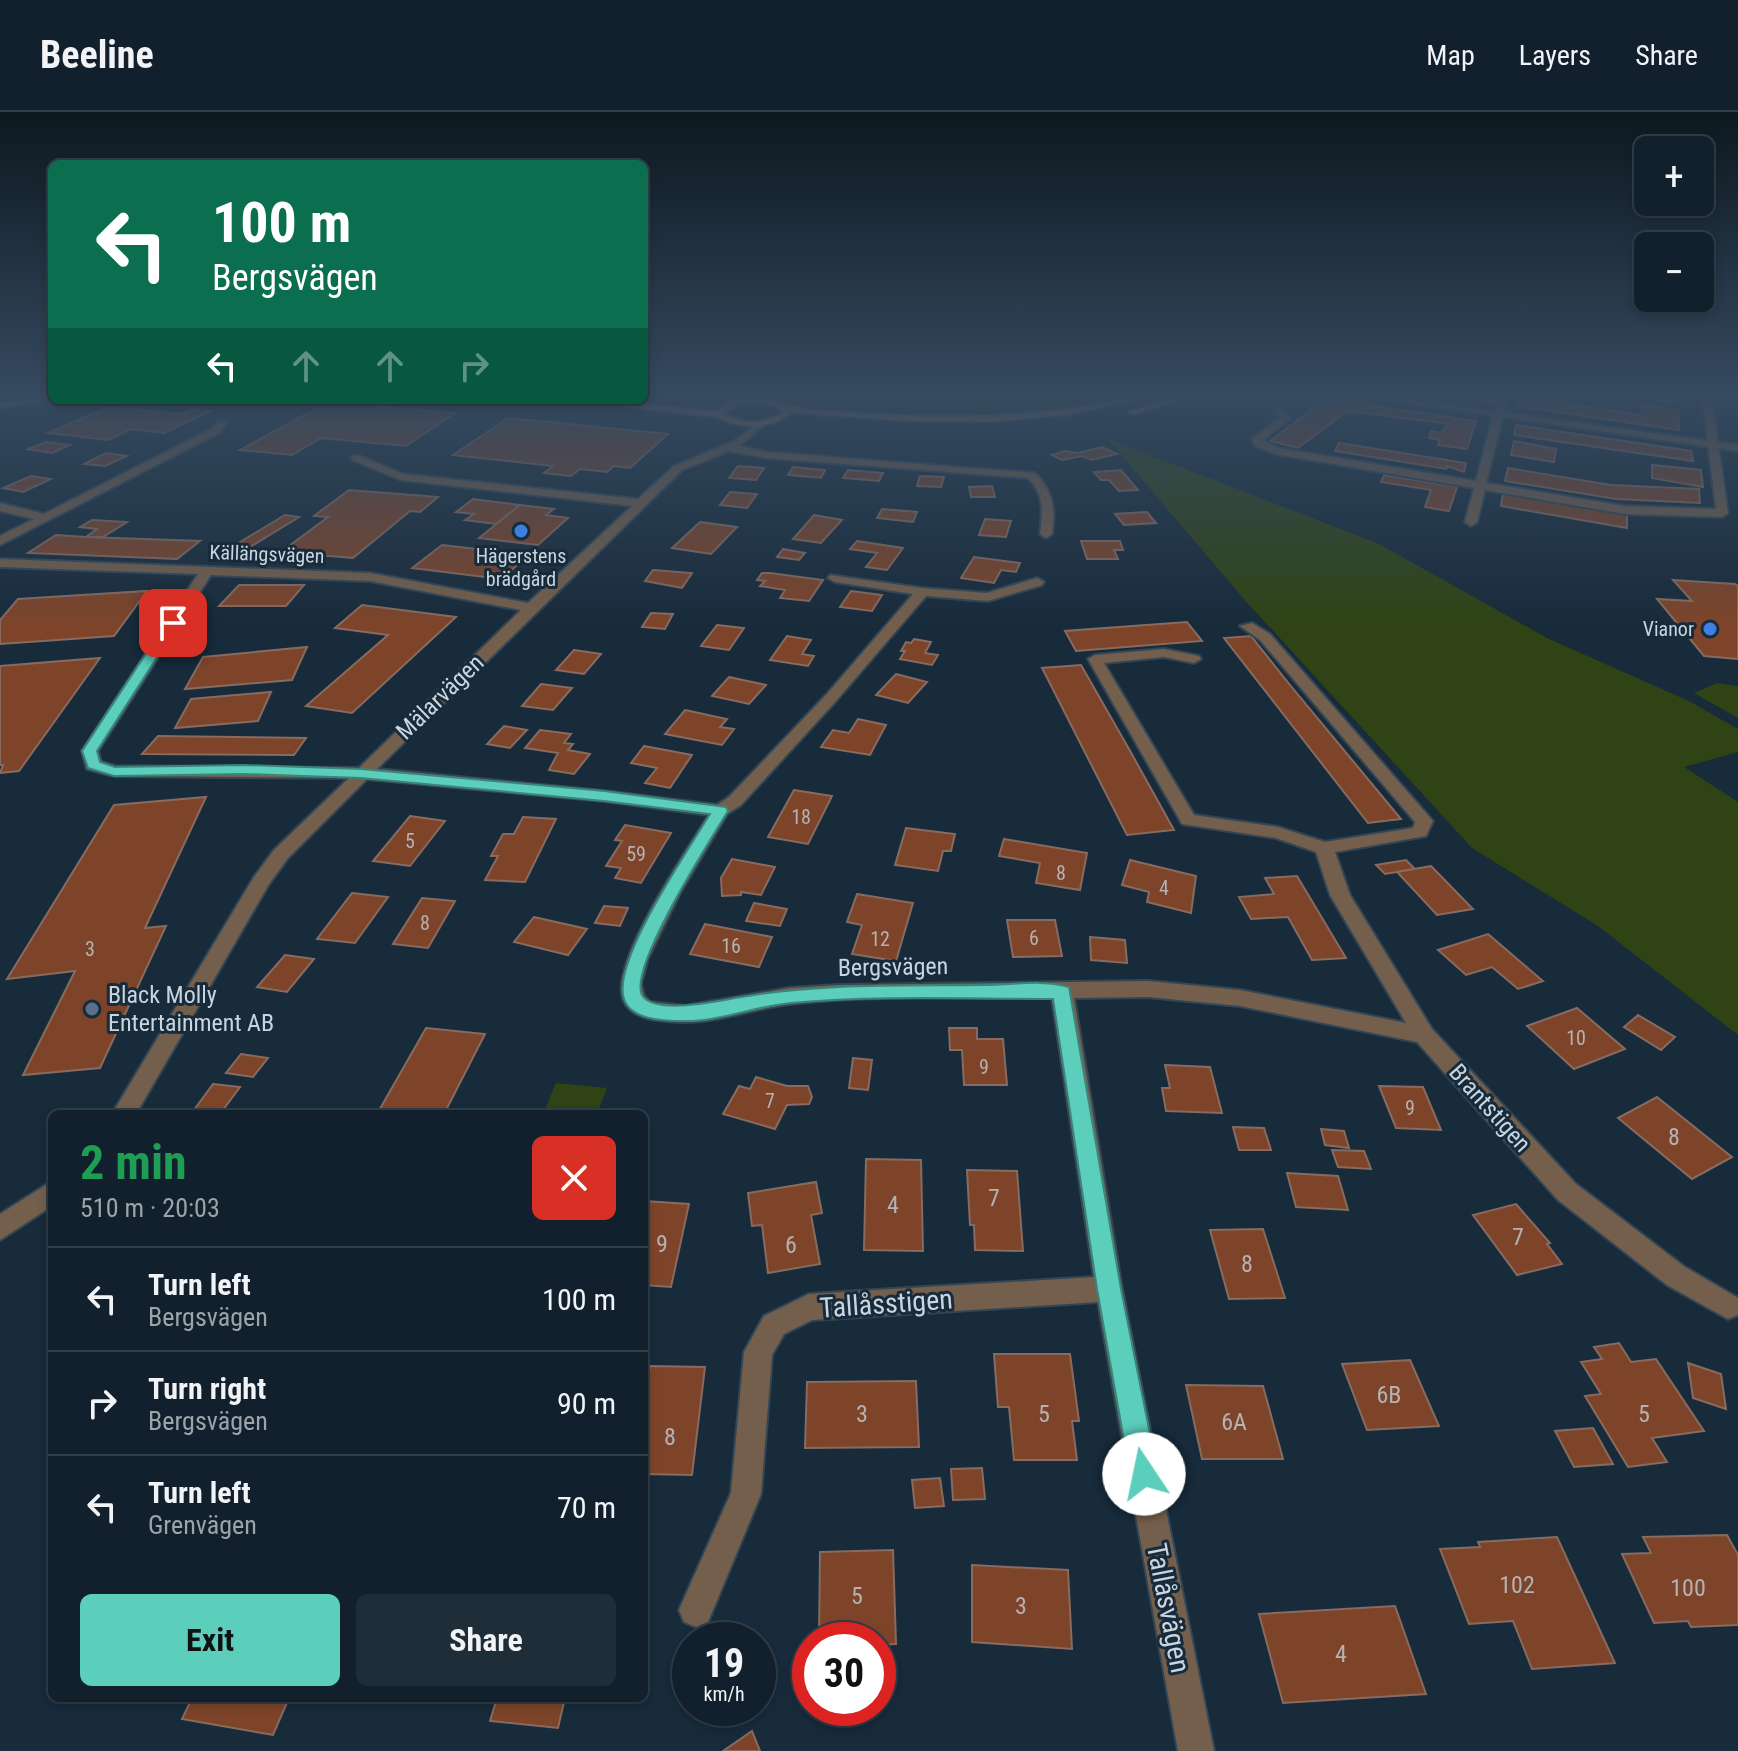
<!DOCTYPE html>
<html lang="en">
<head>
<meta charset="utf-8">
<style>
  :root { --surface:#11202c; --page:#1e2d38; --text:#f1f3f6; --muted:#9ca3a9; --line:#303e48; --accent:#5bcebc }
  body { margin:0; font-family:"Roboto Condensed",sans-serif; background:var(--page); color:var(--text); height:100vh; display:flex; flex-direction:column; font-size:30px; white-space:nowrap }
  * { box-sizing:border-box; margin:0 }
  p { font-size:26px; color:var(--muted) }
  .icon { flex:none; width:44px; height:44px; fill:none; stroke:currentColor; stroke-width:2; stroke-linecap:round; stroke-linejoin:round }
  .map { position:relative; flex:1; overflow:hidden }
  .details { position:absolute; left:48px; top:998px; width:600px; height:592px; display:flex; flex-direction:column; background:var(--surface); border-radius:12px; box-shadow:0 4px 12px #0003,0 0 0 2px var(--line) }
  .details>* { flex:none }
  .banner { position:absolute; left:48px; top:48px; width:600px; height:244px; border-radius:12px; box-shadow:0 4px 12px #0003,0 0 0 2px var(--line); background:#0b6e4f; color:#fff; overflow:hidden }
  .controls { position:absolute; left:1634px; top:24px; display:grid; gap:16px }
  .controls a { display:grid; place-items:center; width:80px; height:80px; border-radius:12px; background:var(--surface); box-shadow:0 4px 12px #0003,0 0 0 2px var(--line); font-size:40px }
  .speed { position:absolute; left:672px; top:1510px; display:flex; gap:16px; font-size:40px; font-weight:700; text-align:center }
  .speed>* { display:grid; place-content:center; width:104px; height:104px; border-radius:50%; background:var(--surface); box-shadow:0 4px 12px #0003,0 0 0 2px var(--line); line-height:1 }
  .speed small { font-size:20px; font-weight:400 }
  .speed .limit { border:12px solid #d22; background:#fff; color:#111 }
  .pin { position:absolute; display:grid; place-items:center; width:68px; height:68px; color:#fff; margin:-34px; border-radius:16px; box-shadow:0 4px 12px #0006 }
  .me { position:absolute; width:88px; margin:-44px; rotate:349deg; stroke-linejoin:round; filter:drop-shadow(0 0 6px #0008) }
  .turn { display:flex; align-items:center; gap:28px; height:168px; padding:0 32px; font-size:36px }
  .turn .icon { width:104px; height:104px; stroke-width:2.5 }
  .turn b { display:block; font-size:56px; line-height:68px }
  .lanes { display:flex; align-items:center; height:76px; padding:0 32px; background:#0003; justify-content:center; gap:40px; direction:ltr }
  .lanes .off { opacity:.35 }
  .round { display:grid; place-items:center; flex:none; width:84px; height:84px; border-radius:12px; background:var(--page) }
  .overview { display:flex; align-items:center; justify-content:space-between; height:136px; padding:0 32px }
  h1 { font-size:48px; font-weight:700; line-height:60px; color:#1e9e55 }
  .cta { display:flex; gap:16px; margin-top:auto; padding:16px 32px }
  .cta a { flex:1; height:92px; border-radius:12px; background:var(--accent); color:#111; font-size:32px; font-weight:700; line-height:92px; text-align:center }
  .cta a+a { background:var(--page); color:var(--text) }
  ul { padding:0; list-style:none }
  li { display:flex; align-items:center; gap:24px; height:104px; padding:0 32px; border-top:2px solid var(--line) }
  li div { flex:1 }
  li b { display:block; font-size:30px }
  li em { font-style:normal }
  header { display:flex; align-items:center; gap:48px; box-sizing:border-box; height:112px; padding:0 40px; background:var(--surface); border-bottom:2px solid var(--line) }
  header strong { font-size:38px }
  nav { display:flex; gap:44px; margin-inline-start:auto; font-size:28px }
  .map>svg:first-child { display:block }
</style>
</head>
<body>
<header>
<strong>Beeline</strong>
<nav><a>Map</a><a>Layers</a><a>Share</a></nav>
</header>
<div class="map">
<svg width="1738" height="1639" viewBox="0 0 1738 1639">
  <rect width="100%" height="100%" fill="#172b3b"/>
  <g fill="#2f4315">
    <polygon points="978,284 1115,284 1081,292 973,300"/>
    <polygon points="1108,327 1379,432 1549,527 1689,589 1738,617 1738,640 1684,655 1738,690 1738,923 1598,814 1472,736 1242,485"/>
    <polygon points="1717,571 1738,574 1738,606 1694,581"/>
    <polygon points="556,971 607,976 597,1002 543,1002"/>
  </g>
  <g fill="#7d442a" stroke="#876b60" stroke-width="2">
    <polygon points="1442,284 1495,284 1493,291"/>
    <polygon points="1521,284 1558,284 1557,291 1642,303 1642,293 1678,298 1679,318 1518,294"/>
    <polygon points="1642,284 1676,284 1677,291 1642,286"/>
    <polygon points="1325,287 1375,294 1476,309 1467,337 1438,333 1440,328 1429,326 1431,319 1441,321 1449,312 1348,299 1298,336 1270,329"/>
    <polygon points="328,290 455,301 406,334 321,326 292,343 240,338"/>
    <polygon points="109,295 181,302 191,297 210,299 164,321 131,317 108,328 48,321"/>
    <polygon points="508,306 668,322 630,356 614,354 607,360 580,357 571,364 544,361 553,354 453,343"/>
    <polygon points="1516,313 1691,339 1693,349 1514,323"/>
    <polygon points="1514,329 1556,337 1554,350 1511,343"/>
    <polygon points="46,330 70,333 52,341 28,337"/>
    <polygon points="1339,331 1466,351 1464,360 1447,354 1446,357 1335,339"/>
    <polygon points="1102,335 1117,342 1092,348 1082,344 1062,348 1052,343 1065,339 1078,341"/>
    <polygon points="106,341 127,344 105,354 84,352"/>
    <polygon points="1652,353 1701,358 1703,375 1652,366"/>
    <polygon points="738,354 764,356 756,368 729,366"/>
    <polygon points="793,355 825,358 821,366 788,363"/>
    <polygon points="1508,356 1611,373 1699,377 1700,391 1616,387 1505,369"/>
    <polygon points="848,358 883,361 879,369 843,366"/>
    <polygon points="1121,358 1138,378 1119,379 1109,368 1101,368 1094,360"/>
    <polygon points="1384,363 1457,375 1449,399 1425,395 1431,378 1381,370"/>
    <polygon points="31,364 51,367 23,380 3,376"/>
    <polygon points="920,364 944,365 941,375 917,374"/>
    <polygon points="992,374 995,385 971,385 969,375"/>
    <polygon points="349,378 438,385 420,400 410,399 353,446 281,440 328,405 314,404"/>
    <polygon points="730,380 757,382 747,396 720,393"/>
    <polygon points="1503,381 1627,402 1627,416 1501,394"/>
    <polygon points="473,387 520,393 496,412 465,408 474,402 456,400"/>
    <polygon points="520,393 554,397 546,403 568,406 538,433 479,426"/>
    <polygon points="882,397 917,400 913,410 877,406"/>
    <polygon points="1147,400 1156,411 1124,413 1115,402"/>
    <polygon points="285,403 299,405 245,438 230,436"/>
    <polygon points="814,403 842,408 821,431 793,427"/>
    <polygon points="985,407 1011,409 1006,425 979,423"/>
    <polygon points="92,408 127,410 103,425 86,425 97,417 80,415"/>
    <polygon points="700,410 737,415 711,442 672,436"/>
    <polygon points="56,423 86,425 200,429 177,447 28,441"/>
    <polygon points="857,429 903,436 887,458 866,455 877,441 850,437"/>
    <polygon points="1081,429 1120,429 1123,438 1114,438 1118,447 1087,447"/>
    <polygon points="442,433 529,443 501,467 412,456"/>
    <polygon points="783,437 805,441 799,448 777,445"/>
    <polygon points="974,445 1020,451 1016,460 1001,458 994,471 961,466"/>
    <polygon points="653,458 692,461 682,476 645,469"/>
    <polygon points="762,461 770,461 823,468 809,489 780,486 785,478 760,474 765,469 757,468"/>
    <polygon points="1673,468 1735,472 1738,474 1738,547 1704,544 1657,487 1692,489"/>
    <polygon points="239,473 304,473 286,494 219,494"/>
    <polygon points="147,479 114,524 0,532 0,508 18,487"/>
    <polygon points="851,479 882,483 872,499 840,495"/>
    <polygon points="362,493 456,505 352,601 306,594 388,523 335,516"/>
    <polygon points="651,501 673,502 665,517 642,515"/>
    <polygon points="1187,510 1202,529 1076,539 1065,519"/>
    <polygon points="204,513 187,539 168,540 186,514"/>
    <polygon points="717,513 744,516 729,538 701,534"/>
    <polygon points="787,524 811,528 802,542 814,544 808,554 770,548"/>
    <polygon points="1251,524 1290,573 1401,707 1368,711 1224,526"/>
    <polygon points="914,527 931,530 925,541 938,543 932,553 900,547 905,539 901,539 906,530 911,531"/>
    <polygon points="307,535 292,568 185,577 203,545"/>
    <polygon points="574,538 601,542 584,562 556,558"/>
    <polygon points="100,546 19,659 0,661 3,653 0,653 0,554"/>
    <polygon points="1081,553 1129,637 1174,718 1127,723 1042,556"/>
    <polygon points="896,562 927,570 908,591 876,583"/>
    <polygon points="729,565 766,573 749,592 712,584"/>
    <polygon points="541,572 572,576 553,598 522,594"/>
    <polygon points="271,580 258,609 175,616 191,587"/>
    <polygon points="685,598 727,607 720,615 734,617 722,633 665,622"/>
    <polygon points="858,607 886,613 870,643 821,635 833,618 849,621"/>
    <polygon points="504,614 527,618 510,636 487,632"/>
    <polygon points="540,618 571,622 564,631 573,632 568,638 590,642 574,662 549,658 558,641 525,636"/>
    <polygon points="158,624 306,626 294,643 142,642"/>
    <polygon points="644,634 692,643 670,676 645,671 657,656 631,651"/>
    <polygon points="794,678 832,684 808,732 768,725"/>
    <polygon points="206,685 145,816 166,814 100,956 23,963 75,859 7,867 114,693"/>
    <polygon points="410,704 445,709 410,754 373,749"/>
    <polygon points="523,705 556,707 525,770 485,768 498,744 491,744 503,722 514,722"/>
    <polygon points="625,713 671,721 641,771 615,766 621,756 606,754 622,729 615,728"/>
    <polygon points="906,716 955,722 951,739 943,739 938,759 895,753"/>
    <polygon points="1004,727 1087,741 1080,778 1036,771 1040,751 999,744"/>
    <polygon points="732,747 775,755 761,783 741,780 741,783 722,784 721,766"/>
    <polygon points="1130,748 1196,764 1191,801 1147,790 1149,780 1122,773"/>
    <polygon points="1406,748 1415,757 1385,762 1376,753"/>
    <polygon points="1431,754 1473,797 1437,803 1397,760"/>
    <polygon points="1297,764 1346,846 1312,848 1288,805 1251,807 1239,785 1274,782 1265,766"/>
    <polygon points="352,781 388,785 355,831 317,827"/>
    <polygon points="857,782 913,791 896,849 852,842 862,813 847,810"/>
    <polygon points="422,786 455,789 428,836 393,832"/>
    <polygon points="754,791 787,797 780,814 746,809"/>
    <polygon points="604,794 628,796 620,814 595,811"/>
    <polygon points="534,805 587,817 568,843 514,830"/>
    <polygon points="1007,808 1055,808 1062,844 1013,845"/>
    <polygon points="705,812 772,825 759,855 690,842"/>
    <polygon points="1488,822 1543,869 1518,877 1492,855 1466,863 1438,838"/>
    <polygon points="1090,825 1125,828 1127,851 1091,848"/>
    <polygon points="285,843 314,847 287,880 257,875"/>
    <polygon points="1577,896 1625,937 1574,957 1527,914"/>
    <polygon points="1638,903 1675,925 1661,938 1624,915"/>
    <polygon points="426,916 485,922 444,1002 377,1002"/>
    <polygon points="949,916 977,916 977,927 1003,927 1007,973 964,973 962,938 950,938"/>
    <polygon points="241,942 268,946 253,965 226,961"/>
    <polygon points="853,946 872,948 868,978 849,976"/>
    <polygon points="1165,953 1210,955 1222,1001 1166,999 1162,976 1170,976"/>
    <polygon points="756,965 787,974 808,974 812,985 809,992 787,993 775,1017 723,1002 739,974 750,977"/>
    <polygon points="213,972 240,975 220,1002 191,1002"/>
    <polygon points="1379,974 1423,975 1441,1018 1396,1016"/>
    <polygon points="1657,985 1732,1045 1692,1067 1618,1006"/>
    <polygon points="1233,1015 1264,1016 1271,1038 1239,1038"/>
    <polygon points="1321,1017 1344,1019 1349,1036 1325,1033"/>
    <polygon points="1332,1038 1364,1039 1371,1057 1338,1055"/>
    <polygon points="866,1047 921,1048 923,1139 864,1138"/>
    <polygon points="967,1058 1017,1059 1023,1139 975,1138 974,1113 970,1113"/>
    <polygon points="1287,1061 1338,1064 1348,1098 1296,1095"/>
    <polygon points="816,1070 822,1101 811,1103 820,1152 768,1161 762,1113 752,1114 748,1081"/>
    <polygon points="644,1089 689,1092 671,1175 644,1173"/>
    <polygon points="1516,1092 1550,1131 1547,1132 1562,1152 1517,1163 1473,1103"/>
    <polygon points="1263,1117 1285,1186 1229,1187 1210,1118"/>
    <polygon points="1619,1231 1631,1250 1656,1247 1704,1319 1652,1326 1667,1350 1628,1355 1585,1284 1601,1282 1581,1250 1602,1247 1594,1235"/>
    <polygon points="994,1242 1070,1242 1079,1309 1072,1309 1077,1348 1014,1348 1009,1295 998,1295"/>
    <polygon points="1410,1248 1439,1314 1367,1318 1342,1252"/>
    <polygon points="1688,1251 1721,1262 1726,1297 1693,1286"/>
    <polygon points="650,1254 705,1255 692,1363 644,1362 644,1288"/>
    <polygon points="916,1269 919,1335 805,1336 807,1270"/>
    <polygon points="1186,1273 1263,1274 1283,1347 1202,1347"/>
    <polygon points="1593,1316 1613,1352 1574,1355 1555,1319"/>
    <polygon points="982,1356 985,1387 953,1388 951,1357"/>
    <polygon points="940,1366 944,1394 915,1396 912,1368"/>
    <polygon points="1727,1423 1738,1443 1738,1513 1691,1515 1688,1509 1654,1511 1622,1442 1651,1441 1643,1425"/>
    <polygon points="1557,1425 1615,1551 1532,1557 1513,1509 1469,1512 1440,1437 1480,1435 1478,1430"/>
    <polygon points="893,1438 896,1532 878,1533 878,1528 819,1528 820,1440"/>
    <polygon points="972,1453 1068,1458 1072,1537 972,1530"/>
    <polygon points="1395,1494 1426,1582 1283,1591 1259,1502"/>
    <polygon points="192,1586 289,1586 273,1623 182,1607"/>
    <polygon points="497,1586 565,1586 558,1616 490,1609"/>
    <polygon points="752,1619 760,1639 723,1639"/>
  </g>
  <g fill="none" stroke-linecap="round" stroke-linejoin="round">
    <defs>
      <g id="minor">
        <polygon points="1498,284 1508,284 1486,371 1625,394 1716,397 1702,284 1711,284 1728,401 1722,405 1625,402 1485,378 1477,410 1471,414 1465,410 1474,376 1275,342 1255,334 1252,327 1280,305 1275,299 1280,296 1291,306 1263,328 1278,336 1476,369"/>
        <path d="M761 308 766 311 765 313 739 334 767 340 1035 361C1053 378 1056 398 1052 422L1046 426 1040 422C1043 401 1044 381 1028 366L767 346 729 339 682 358 377 657 604 679 717 693 729 685 826 583 913 482 835 470 828 466 830 463 922 476 987 481 1037 466 1044 470 1042 473 988 489 926 484 836 589 741 693 727 702 680 781 648 846 641 872 644 884 650 890 685 894 789 876 838 873 1148 869 1240 878 1406 911 1330 783 1316 740 1276 726 1182 712 1088 547 1095 543 1164 537 1199 544 1201 547 1194 551 1164 545 1104 551 1194 703 1278 715 1325 730 1413 716 1415 710 1260 528 1240 514 1252 511 1270 522 1433 709 1426 724 1335 740 1350 783 1432 917 1576 1072 1685 1155 1738 1186V1203L1728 1207 1667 1173 1558 1088 1417 930 1240 894 1148 885 1074 886 1122 1177 1214 1639H1178L1098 1190 812 1208 784 1222 772 1243 761 1382 708 1510 696 1515 684 1510 679 1498 731 1381 744 1240 764 1204 809 1182 1094 1165 1052 886C966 887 876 882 790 892 755 896 717 911 682 910 663 909 631 909 623 887 610 850 687 738 709 703L604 689 367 667 288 746 269 772 136 1002H112L254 765 274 738 349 666 114 664 87 657 82 639 198 462 0 455V447L370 461 528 491 632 394 401 368 352 348V344H360L403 362 638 387 674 354 734 329ZM211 463 370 469 521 498 359 656 115 654 101 650 98 639Z"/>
        <polygon points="219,309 228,311 219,321 0,433 0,424 34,407 0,399 0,391 44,402 211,317"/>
        <polygon points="52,1069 52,1094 0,1128 0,1102"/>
      </g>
      <polygon id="tertiary" points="1360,284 1382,284 1738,333 1738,339"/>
      <g id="secondary">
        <polygon points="43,284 52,284 52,288 0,296 0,290"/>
        <path d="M1137 284H1152L1068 303 989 310 909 309 792 301 775 311 754 315 732 312 717 305 558 288H596L717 299C741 268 786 296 815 298 923 306 1031 309 1137 284ZM762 291 777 295 782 301C764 311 743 313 725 301L739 292Z"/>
        <polygon points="1178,284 1192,284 1132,303 1127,300"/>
      </g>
    </defs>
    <use href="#minor" stroke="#334655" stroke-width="4"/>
    <use href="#tertiary" stroke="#334655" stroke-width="4"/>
    <use href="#secondary" stroke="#334655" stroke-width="4"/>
    <use href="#minor" fill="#745f4c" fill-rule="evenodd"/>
    <use href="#tertiary" fill="#745f4c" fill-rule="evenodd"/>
    <use href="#secondary" fill="#9e7d5f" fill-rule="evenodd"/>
  </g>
  <linearGradient id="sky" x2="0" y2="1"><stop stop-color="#0d1820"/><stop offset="0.55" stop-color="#364a60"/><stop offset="1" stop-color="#364a60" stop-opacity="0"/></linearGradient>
  <rect width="1738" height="513" fill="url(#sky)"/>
  <path fill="#5bcebc" stroke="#3b867a" stroke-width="2" d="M173 507 179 511 97 639 100 650 115 655 244 653 361 657 604 679 726 695 728 699C711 727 628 856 642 883 654 904 722 888 741 885 822 871 903 874 984 873 1010 873 1044 867 1069 875L1121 1177 1158 1362 1153 1371 1144 1376 1134 1371 1130 1362 1097 1177 1053 887C967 887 878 883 791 891 756 894 718 910 683 909 664 909 631 908 624 887 611 850 689 737 710 702L604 689 361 666 244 662 114 664 88 656 82 639 166 511Z"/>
  <g fill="#3f7fe0" stroke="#172b3b" stroke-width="3">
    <circle cx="521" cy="419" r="8"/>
    <circle cx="1710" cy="517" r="8"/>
  </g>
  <circle fill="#5c6f8a" stroke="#172b3b" stroke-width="3" cx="92" cy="897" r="8"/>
  <g text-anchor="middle" stroke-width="6" stroke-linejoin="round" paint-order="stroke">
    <g font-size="20" fill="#c9d5e0" stroke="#172b3b">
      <text transform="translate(267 442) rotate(2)" y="7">Källängsvägen</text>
    </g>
    <g font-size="20" fill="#c9d5e0" stroke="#172b3b">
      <text x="521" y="451">Hägerstens<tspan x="521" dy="23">brädgård</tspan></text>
      <text x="1694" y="524" text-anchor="end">Vianor</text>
    </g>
    <g font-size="20" fill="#b6b1b2">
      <text x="801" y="712">18</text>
      <text x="410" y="736">5</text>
      <text x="636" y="749">59</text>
      <text x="1061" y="768">8</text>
      <text x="1164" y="783">4</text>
      <text x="425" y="818">8</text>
      <text x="1034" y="833">6</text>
      <text x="880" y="834">12</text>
      <text x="731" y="841">16</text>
      <text x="90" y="844">3</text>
      <text x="1576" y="933">10</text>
      <text x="984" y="962">9</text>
      <text x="770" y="996">7</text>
      <text x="1410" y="1003">9</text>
    </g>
    <g font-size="24" fill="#c9d5e0" stroke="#172b3b">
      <text transform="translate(440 585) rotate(-44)" y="8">Mälarvägen</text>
      <text transform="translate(893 855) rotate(-1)" y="8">Bergsvägen</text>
      <text transform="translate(1490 996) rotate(48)" y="8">Brantstigen</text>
    </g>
    <g font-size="24" fill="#c9d5e0" stroke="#172b3b" text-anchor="start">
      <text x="108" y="891">Black Molly<tspan x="108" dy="28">Entertainment AB</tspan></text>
    </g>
    <g font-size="24" fill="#b6b1b2">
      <text x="1674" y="1033">8</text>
      <text x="994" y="1094">7</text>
      <text x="893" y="1101">4</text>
      <text x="1518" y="1133">7</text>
      <text x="662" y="1140">9</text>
      <text x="791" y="1141">6</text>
      <text x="1247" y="1160">8</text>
      <text x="1389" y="1291">6B</text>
      <text x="862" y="1310">3</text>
      <text x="1044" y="1310">5</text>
      <text x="1644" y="1310">5</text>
      <text x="1234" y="1318">6A</text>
      <text x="670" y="1333">8</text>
      <text x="1517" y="1481">102</text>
      <text x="1688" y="1484">100</text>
      <text x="857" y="1492">5</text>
      <text x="1021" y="1502">3</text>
      <text x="1341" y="1550">4</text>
    </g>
    <g font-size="28" fill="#c9d5e0" stroke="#172b3b">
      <text transform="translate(886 1191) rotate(-4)" y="10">Tallåsstigen</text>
      <text transform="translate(1169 1496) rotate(79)" y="10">Tallåsvägen</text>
    </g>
  </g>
</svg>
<div class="controls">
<a>+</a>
<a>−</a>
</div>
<div class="speed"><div>19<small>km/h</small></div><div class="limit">30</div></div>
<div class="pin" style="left:173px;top:511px;background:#d93025"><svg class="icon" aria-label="arrive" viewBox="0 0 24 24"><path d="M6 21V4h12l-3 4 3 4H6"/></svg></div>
<svg class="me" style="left:1144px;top:1362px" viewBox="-20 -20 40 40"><circle r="19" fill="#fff"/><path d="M0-13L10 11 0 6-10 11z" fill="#5bcebc"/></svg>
<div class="banner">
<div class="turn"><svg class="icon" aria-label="left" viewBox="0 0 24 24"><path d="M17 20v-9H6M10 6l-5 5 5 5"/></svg><div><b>100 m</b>Bergsvägen</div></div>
<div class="lanes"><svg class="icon" aria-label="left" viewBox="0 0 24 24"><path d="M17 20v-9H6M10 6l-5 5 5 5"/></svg><svg class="icon off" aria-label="ahead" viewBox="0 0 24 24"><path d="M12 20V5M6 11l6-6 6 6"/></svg><svg class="icon off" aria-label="ahead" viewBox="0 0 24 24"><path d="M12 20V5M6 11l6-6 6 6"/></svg><svg class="icon off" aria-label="right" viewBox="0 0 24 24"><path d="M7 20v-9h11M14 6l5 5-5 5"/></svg></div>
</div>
<section class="details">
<div class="overview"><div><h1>2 min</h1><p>510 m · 20:03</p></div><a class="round" style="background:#d93025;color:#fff"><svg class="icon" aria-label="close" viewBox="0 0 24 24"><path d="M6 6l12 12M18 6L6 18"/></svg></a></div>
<ul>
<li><svg class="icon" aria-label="left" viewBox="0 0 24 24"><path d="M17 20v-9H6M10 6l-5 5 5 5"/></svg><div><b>Turn left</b><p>Bergsvägen</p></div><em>100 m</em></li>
<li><svg class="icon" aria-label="right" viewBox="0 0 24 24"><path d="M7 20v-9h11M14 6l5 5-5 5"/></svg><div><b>Turn right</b><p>Bergsvägen</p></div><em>90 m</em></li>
<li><svg class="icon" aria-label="left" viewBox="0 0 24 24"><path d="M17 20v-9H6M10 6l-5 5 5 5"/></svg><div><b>Turn left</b><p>Grenvägen</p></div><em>70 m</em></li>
</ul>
<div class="cta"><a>Exit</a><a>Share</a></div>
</section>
</div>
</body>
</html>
